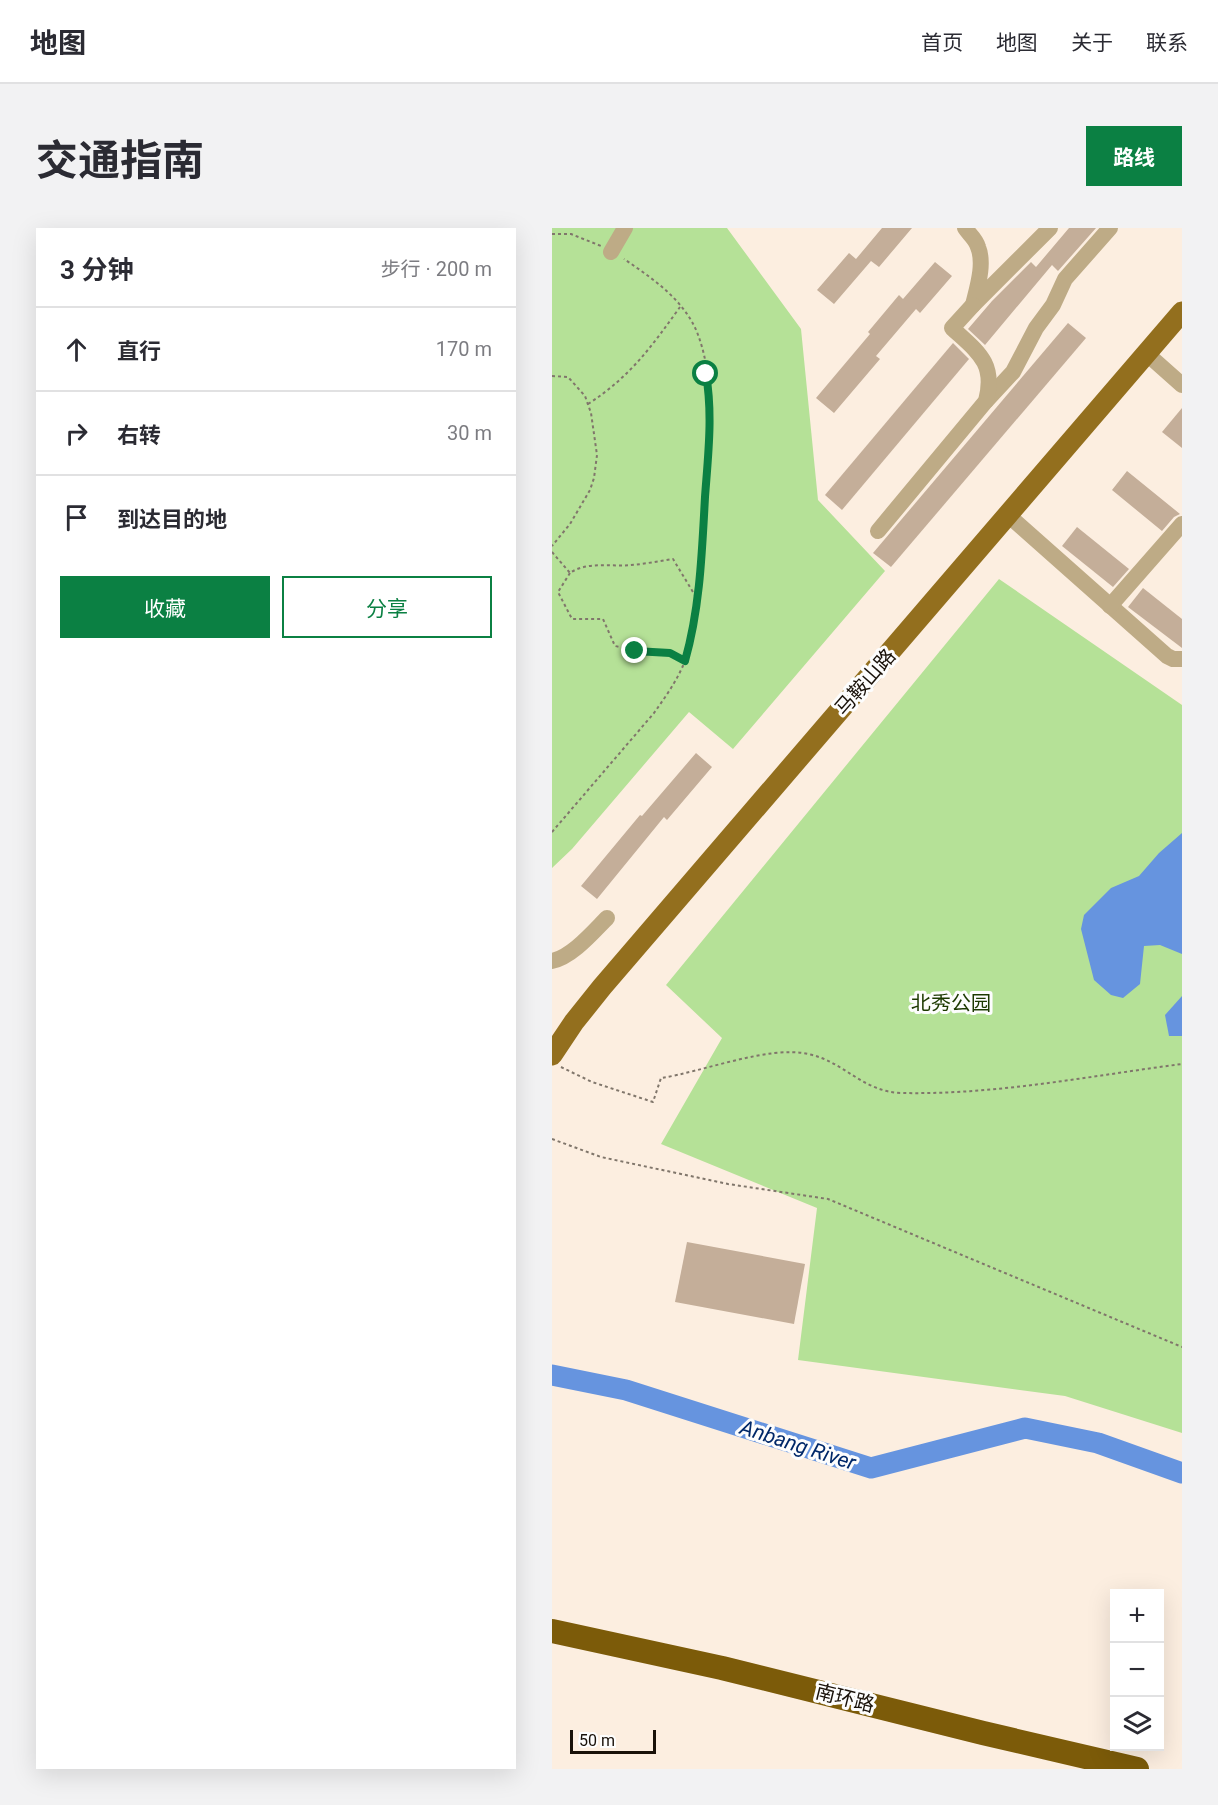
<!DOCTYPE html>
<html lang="zh">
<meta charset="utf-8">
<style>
:root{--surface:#fff;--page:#f2f2f3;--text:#2b2b33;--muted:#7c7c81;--line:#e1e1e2;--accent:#0b8043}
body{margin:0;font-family:Roboto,"Noto Sans SC",sans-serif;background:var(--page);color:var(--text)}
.controls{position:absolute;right:18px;bottom:18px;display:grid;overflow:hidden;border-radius:0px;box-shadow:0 6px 24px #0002}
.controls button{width:54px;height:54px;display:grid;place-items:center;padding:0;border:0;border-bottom:2px solid var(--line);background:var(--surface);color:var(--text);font:30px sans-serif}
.scale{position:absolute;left:18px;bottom:15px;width:86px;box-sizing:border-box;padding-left:6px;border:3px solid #191109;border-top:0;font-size:16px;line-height:21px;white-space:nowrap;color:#191109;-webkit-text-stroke:4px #fdfdfd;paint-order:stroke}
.stop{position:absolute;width:18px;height:18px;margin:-14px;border:4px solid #0b8043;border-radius:50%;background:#fff}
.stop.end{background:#0b8043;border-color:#fff;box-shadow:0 2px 6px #0008}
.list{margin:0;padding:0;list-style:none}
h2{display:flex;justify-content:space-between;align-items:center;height:78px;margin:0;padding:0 24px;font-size:26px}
h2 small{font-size:20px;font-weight:400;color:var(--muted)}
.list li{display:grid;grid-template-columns:39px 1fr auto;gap:18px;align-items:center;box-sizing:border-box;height:84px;padding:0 24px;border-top:2px solid var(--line)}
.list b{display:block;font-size:22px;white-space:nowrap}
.list em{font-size:20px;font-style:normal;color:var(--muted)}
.actions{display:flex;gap:12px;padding:18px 24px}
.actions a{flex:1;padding:14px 0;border:2px solid var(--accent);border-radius:0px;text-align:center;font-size:21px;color:var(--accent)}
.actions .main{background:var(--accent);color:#fff}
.icon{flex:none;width:33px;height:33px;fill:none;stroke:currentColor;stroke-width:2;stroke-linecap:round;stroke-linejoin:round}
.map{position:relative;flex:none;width:630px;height:1541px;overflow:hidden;border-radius:0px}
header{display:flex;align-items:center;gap:36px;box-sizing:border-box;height:84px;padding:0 30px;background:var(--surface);border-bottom:2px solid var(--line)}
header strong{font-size:28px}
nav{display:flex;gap:33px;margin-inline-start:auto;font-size:21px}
.intro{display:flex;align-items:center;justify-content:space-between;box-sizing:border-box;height:144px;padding:0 36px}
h1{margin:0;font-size:42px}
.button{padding:15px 27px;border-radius:0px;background:var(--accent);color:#fff;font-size:21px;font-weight:700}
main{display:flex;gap:36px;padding:0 36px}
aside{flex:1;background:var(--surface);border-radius:0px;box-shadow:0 6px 24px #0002}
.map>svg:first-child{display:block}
.green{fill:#b5e197}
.water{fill:#6694df}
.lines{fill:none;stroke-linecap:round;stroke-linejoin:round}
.river{stroke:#6694df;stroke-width:21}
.building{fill:#c4ae99}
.path{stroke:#80766b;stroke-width:2;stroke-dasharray:3 3;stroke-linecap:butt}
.minor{stroke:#beab86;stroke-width:16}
.major{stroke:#936f1e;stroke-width:21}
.highway{stroke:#7c5b09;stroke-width:24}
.route{stroke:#0b8043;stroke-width:8}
.labels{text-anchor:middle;stroke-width:6;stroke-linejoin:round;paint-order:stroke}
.street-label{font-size:20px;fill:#191109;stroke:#fdfdfd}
.park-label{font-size:20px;fill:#1c3900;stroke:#fdfdfd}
.water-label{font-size:21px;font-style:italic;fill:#002869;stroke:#fdfdfd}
</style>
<header>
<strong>地图</strong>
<nav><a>首页</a><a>地图</a><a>关于</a><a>联系</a></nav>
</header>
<div class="intro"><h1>交通指南</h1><a class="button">路线</a></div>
<main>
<aside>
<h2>3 分钟<small>步行 · 200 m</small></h2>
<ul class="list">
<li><svg class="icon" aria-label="ahead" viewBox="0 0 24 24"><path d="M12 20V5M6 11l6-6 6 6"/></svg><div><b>直行</b></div><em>170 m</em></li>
<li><svg class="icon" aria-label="right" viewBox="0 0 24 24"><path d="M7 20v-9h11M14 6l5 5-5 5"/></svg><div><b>右转</b></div><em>30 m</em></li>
<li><svg class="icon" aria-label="arrive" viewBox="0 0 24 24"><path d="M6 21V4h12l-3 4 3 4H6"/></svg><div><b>到达目的地</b></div></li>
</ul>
<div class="actions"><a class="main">收藏</a><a>分享</a></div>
</aside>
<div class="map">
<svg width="630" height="1541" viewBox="0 0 630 1541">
<rect width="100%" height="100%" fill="#fceee0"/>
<!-- green -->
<g class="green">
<path d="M0,0H175L249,101L266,272L333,343L181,521L137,484L20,621L0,640Z"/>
<path d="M447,351L630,477V1205L513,1168L246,1132L265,980L109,916L170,810L114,757Z"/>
</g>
<!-- water -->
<g class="water">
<path d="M630,605V726L608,717L592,718L588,756L571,770L559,767L542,752L529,701L532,687L559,660L587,648L607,625Z"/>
<path d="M630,768V808H617L613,787Z"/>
</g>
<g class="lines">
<!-- river -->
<path class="river" d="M0,1147L74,1162L319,1240L473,1200L546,1215L630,1245"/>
</g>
<!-- building -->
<g class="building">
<path d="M330,0H360L327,39L319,33L282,76L265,62L297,25L304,31Z"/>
<path d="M517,0H544L506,43L500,37L433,117L416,101L440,73L479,34L484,39Z"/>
<path d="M383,34L400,48L368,85L364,81L324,128L328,131L282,185L264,170L318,106L316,104L347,67L351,71Z"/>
<path d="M516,95L534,110L339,339L321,325Z"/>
<path d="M401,115L417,131L290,282L273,267Z"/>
<path d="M630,180V220L610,204Z"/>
<path d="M575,243L628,286L622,289L610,303L560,262Z"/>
<path d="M525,299L577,341L561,359L510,318Z"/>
<path d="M591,360L630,391V420L576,379Z"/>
<path d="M144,525L160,539L115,592L112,589L45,671L29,658L88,587L90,588Z"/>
<path d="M135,1014L253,1036L242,1096L123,1074Z"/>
</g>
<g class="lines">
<!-- path -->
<g class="path">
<path d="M0,6H19L49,18"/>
<path d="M0,148L16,149L33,168L39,185L45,227L42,250L38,262L18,296L0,318"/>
<path d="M36,176C78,149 100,118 128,79"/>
<path d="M0,324L18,345C35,333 59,339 79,337C93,336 107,333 121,331L144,369"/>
<path d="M18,345L6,364L20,391H51L63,418C86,424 112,422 133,433"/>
<path d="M0,604L102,485C114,468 127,450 134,430C148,386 149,336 152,290C156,231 167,161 145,104C131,71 100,50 72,31"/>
<path d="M9,839L40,854L101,874L109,850C150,844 217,817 256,826C292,833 310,864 350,865C444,867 537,848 630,836"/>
<path d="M0,911L49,929L176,956L276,971L630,1119"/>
</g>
<!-- minor -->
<g class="minor">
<path d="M413,0C416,5 424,11 426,19C433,36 425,60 421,77L498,0"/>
<path d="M59,24L73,0"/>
<path d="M594,125L630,157"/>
<path d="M434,173L461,144L484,100L501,77L513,51L558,0"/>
<path d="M456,287L615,428L621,431H630"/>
<path d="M326,303L434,173C444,135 426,124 400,100L421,77"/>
<path d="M558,378L630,296"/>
<path d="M0,733C20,729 41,704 55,690"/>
</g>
<!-- major -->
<path class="major" d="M0,827L22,794L50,759L630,84"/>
<!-- highway -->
<path class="highway" d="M0,1403L170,1440L431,1505L585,1541"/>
</g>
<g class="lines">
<!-- route -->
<path class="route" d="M83,423L118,425L133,433C148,380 150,324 153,269C156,228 161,187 154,146"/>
</g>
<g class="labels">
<!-- street labels -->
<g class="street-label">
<text transform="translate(313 454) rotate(-49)" y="7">马鞍山路</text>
<text transform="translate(293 1470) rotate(14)" y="7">南环路</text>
</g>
<!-- park labels -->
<g class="park-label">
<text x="399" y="782">北秀公园</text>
</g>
<!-- water labels -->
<g class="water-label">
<text transform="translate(246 1217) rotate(18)" y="7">Anbang River</text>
</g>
</g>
</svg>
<div class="controls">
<button>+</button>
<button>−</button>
<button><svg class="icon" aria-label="layers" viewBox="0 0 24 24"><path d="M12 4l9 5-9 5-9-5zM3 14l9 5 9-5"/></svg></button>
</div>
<div class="scale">50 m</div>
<div class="stop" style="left:154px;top:146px"></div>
<div class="stop end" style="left:83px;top:423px"></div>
</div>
</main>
